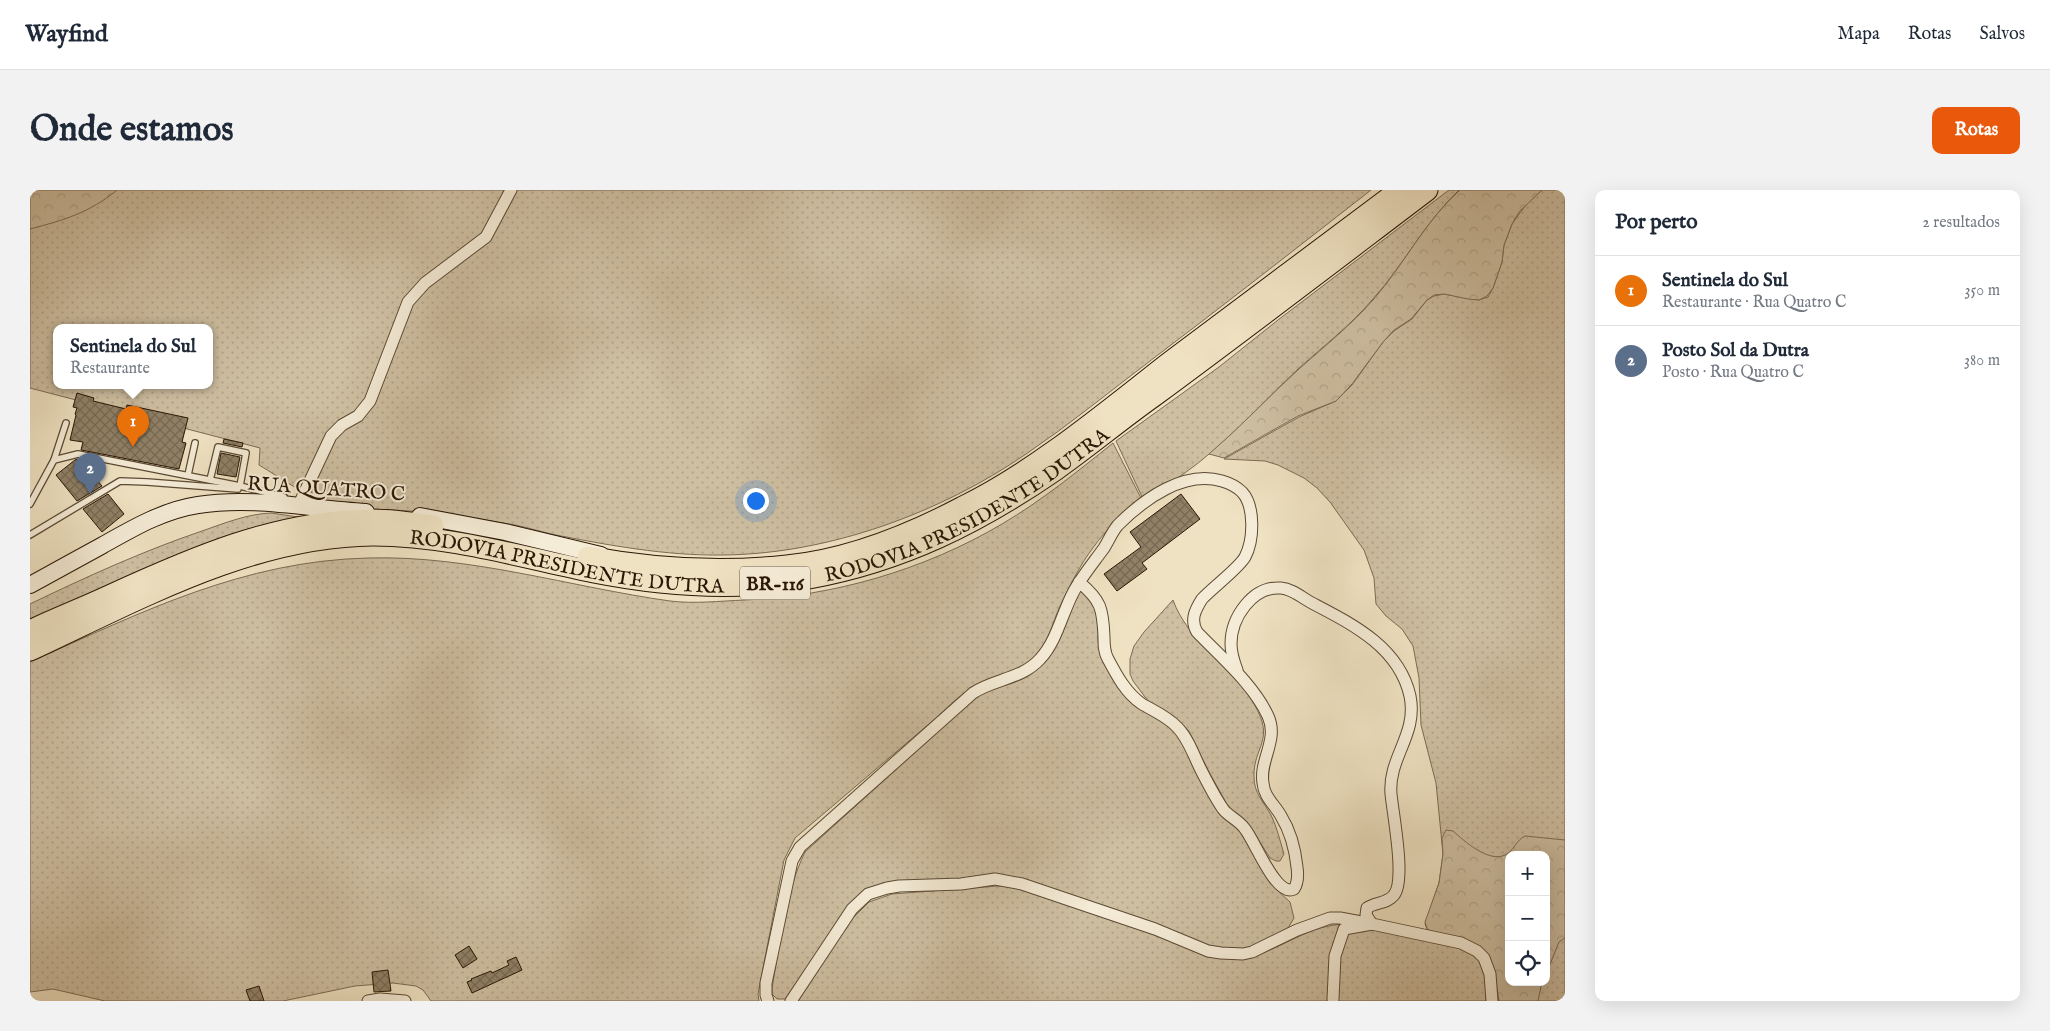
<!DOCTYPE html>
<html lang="pt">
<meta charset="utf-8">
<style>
:root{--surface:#fff;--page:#f2f2f3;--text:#1f2937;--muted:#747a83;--line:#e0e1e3;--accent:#ea580c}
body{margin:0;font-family:"IM FELL English",serif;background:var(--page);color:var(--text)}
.controls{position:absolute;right:15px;bottom:15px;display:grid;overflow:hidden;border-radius:10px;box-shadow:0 5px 20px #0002}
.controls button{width:45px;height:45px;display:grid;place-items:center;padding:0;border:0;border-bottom:1px solid var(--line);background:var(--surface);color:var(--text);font:25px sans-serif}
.you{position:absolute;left:725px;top:310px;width:18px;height:18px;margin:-12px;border:4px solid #fff;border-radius:50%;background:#1a73e8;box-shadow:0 0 0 8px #1a73e833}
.badge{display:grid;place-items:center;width:32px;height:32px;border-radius:50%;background:var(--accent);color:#fff;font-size:16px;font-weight:700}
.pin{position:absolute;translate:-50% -41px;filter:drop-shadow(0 1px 2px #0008)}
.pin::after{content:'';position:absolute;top:26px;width:18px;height:15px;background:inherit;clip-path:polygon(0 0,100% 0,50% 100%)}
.popup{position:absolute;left:23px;top:134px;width:160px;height:65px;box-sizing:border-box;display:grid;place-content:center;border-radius:10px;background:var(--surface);filter:drop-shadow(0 1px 4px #0005);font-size:16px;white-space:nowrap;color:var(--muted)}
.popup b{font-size:19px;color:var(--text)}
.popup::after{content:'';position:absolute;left:50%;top:100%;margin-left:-10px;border:10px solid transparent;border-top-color:var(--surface)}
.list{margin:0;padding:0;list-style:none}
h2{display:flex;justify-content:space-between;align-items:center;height:65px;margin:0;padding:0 20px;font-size:21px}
h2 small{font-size:16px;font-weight:400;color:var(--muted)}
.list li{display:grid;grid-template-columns:32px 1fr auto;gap:15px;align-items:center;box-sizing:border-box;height:70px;padding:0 20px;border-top:1px solid var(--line)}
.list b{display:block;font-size:19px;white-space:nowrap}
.list p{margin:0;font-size:16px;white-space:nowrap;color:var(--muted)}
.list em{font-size:16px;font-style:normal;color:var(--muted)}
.icon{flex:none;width:28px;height:28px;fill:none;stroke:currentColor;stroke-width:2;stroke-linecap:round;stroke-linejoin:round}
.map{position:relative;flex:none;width:1535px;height:811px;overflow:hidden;border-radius:10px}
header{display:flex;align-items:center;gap:30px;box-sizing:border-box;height:70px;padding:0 25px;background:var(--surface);border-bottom:1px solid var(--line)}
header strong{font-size:24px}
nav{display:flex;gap:28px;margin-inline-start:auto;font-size:18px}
.intro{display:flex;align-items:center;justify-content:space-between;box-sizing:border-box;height:120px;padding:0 30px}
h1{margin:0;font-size:35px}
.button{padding:12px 22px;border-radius:10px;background:var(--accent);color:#fff;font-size:18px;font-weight:700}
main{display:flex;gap:30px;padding:0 30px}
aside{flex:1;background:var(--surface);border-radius:10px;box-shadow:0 5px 20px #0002}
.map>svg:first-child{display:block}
.grass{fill:url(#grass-dots);stroke:#7c6b54;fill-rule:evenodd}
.forest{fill:url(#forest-crowns);stroke:#7c6b54}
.building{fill:url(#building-cross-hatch);stroke:#2a1705}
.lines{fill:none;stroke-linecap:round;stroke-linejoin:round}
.lane-casing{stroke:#5b4a34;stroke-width:8}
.street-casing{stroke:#5b4a34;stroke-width:13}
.secondary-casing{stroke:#2a1705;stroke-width:18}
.highway-casing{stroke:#2a1705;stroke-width:23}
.lane{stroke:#f5ecd7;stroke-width:5.5}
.street{stroke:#f5ecd7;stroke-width:11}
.secondary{stroke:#f5ecd7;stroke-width:16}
.highway{stroke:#efe2c2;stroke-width:21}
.labels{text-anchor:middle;stroke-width:4;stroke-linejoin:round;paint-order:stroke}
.shield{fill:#f5ecd7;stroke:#675744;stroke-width:1}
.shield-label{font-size:19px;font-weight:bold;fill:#2a1705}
.street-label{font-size:20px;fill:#2a1705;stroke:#f5ecd7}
</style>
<header>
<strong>Wayfind</strong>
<nav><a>Mapa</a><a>Rotas</a><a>Salvos</a></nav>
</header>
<div class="intro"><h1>Onde estamos</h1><a class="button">Rotas</a></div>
<main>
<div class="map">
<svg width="1535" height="811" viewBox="0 0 1535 811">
<defs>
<pattern id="grass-dots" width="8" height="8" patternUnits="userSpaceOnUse" patternTransform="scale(1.25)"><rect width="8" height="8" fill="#cebfa2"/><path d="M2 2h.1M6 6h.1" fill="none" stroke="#b1a38a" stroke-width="1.8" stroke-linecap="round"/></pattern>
<pattern id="forest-crowns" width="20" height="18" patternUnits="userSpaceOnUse" patternTransform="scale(1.25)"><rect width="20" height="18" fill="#cebfa2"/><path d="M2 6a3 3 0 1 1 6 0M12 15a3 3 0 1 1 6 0" fill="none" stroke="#b1a38a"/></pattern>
<pattern id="building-cross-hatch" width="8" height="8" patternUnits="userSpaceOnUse" patternTransform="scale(1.25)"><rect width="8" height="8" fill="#908167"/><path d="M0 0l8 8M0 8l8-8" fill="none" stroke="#766953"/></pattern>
</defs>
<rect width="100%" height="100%" fill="#efe2c2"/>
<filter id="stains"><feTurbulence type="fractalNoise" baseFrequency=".004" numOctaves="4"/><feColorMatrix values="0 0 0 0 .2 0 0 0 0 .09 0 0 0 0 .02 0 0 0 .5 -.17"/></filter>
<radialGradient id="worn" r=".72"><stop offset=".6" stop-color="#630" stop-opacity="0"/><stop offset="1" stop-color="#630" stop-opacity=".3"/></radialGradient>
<!-- grass -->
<g class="grass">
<path d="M0,0H1341C1268,57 1194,115 1120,171C1079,202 1039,235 996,264C910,323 799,364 693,365C636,366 577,355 521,344C505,340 489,335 473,333C442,327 411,323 380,321C354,319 325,320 300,313C275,306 251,288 229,275L230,258L0,198ZM27,138H179V196H27Z"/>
<path d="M1419,0H1429C1394,33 1374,75 1342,110C1320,136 1292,157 1267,180C1229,216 1195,255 1152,285C1140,294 1126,301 1113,309L1086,251L1189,177L1248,130Z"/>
<path d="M1512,0H1535V811H1469L1465,786L1458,769L1397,739L1395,734L1409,693L1413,664L1406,593L1391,535L1389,488L1383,456L1372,439L1356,426L1346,414L1344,388L1334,360L1300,312L1287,298L1274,288L1248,275L1235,271L1194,269L1269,227L1306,211L1322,195L1353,152L1364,141L1382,129L1397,110L1404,106L1414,104L1449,110L1458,107L1463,98L1472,72L1474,55L1482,34L1497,13ZM1479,665H1516V792H1479Z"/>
<path d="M1083,253L1112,310C1071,339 1051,371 1030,416C1022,434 1018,453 1005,467C987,486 959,487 938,501C926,508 916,519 906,528L765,648L754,670L728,804L729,811H401L393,800L386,796L363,793L325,796L253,811H75L23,799L0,802V472C112,422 213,371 338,368C440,365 540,397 640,411C664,414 690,411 715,410C804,406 894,380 972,334C1011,311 1047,282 1083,253Z"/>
<path d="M241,323L268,327L0,435V414C56,387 113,361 172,341C195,333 217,324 241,323Z"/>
<path d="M1050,397L1060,405L1069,429L1068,450L1071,468L1146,541L1247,700L1260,712L1264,728L1258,738L1222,758L1191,760L1002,694L853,695L799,745L755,809H747L742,804V798C750,753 755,703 775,662L945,508C963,497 988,494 1003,483C1015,474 1041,414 1050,397Z"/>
<path d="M1143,410C1158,452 1202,476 1224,514C1246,551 1223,556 1224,587C1224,603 1233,611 1241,625C1247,637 1250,651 1254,664L1250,671H1246L1240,668L1221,638L1199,618L1178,580L1159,541L1143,527L1118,511L1103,491L1100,484V469L1104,456L1114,442Z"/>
<path d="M968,696H984L1217,767C1252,760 1279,734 1317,734L1424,756C1457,769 1455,778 1456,811H768L821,730L839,712L862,704Z"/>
</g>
<!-- forest -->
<g class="forest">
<path d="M0,0H87C59,23 34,30 0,39Z"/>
<path d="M1430,0H1512L1489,22L1482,34L1474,55L1472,72L1463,98L1457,106L1449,110L1438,109L1414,104L1404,105L1397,110L1381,129L1364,140L1353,152L1322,194L1306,211L1268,226L1194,268L1179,264C1211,237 1239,206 1270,178C1295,156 1321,135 1343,110C1374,75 1395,31 1430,0Z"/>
<path d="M1416,640L1423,641C1434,651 1459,673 1475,665C1484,661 1486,650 1495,646L1535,650V748L1529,752L1516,784V665H1479V792H1512L1508,811H1469L1465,786L1458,769L1397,739L1395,732L1409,693L1413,664L1412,648Z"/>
</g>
<!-- building -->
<g class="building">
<path d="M47,203L64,208L63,211L96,219L97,215L158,228L152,252L156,253L149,279L51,260L53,252L40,250L46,225L45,224L47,218L43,217Z"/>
<path d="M194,249L213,253L212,257L193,253Z"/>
<path d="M191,263L210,267L206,287L187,284Z"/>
<path d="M49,269L72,296L47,311L26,285L45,270Z"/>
<path d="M78,304L94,324L72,342L53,319Z"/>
<path d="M1151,304L1170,329L1112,373L1117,379L1087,401L1074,384L1111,357L1100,342Z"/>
<path d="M439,756L447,769L433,778L425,765Z"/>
<path d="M486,767L492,780L442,803L437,792L442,790L441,789L461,781L462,783L479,775L477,771Z"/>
<path d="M358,780L361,801L344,802L342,782Z"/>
<path d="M229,796L234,811H220L216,800Z"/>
</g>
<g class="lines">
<defs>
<g id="lane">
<path d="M24,270L36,233"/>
<path d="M158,285L165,253"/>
<path d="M180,290L188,257L216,263L210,296"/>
<path d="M0,314L24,270L48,264L210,296L254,307"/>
<path d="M0,345L90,291L117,292L208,299"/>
</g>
<g id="street">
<path d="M270,312L301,246L312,235L328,226L340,211L378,112L395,93L456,47L481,0"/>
<path d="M1207,480C1204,472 1201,463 1201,454C1201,428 1222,396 1251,398C1263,399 1272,408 1282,413C1322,434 1369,457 1380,506C1388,545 1358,567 1361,604C1363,625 1376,690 1364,705C1357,714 1345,712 1337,718L1336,725L1342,734L1314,739L1305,766L1303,809"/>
<path d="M338,811L350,809L375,811"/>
<path d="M738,811L736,805V793L762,671L770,657L943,503C964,489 992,489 1010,469C1027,451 1032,423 1044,401C1052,386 1064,372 1074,358C1079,350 1082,342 1088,335C1114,309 1154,280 1192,291C1199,293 1206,296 1212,302C1225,316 1224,350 1215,367C1209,378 1182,398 1172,409C1165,420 1160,430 1167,442C1191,467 1224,495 1238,526C1249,550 1229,570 1233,593C1234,607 1245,615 1251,626C1261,642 1265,658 1267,677C1268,684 1268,693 1264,699C1246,708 1225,651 1215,639C1209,630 1199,627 1193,619C1184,606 1176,590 1169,576C1163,563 1157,547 1147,537C1138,527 1124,521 1112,514C1096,503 1087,486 1078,469C1074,462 1074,455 1074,447C1073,419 1071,410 1049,392"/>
<path d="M761,811L822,719L838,704L857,698L869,696L931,694L965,689L992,694L1125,739L1178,761L1191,763L1213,764L1222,762L1267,740L1300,728H1310L1342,734L1431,753L1447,761L1454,768L1460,784L1462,811"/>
</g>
<g id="secondary">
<path d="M390,326L475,342L571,365"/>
<path d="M0,395C24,382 49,368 73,355C103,338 134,320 168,315C223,306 280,319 336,322"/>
</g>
<g id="highway">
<path d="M558,367C623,379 691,383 757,376C817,370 880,345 933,317C1006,281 1075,223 1139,173C1216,115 1293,58 1370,0"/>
<path d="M0,441C25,429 51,419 77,407C162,368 246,331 342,330C362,330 383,333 403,336"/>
<path id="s1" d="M0,460C108,410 221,346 343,345C418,345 491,367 564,382C635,396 708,401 779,388C872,371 948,333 1025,280C1059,256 1091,229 1125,205C1216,138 1306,69 1397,0"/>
</g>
</defs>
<!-- lane casing -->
<use href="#lane" class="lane-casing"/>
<!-- street casing -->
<use href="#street" class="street-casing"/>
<!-- secondary casing -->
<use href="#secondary" class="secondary-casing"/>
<!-- highway casing -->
<use href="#highway" class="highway-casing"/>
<!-- lane -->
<use href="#lane" class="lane"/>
<!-- street -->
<use href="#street" class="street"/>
<!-- secondary -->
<use href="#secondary" class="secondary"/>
<!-- highway -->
<use href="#highway" class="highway"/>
</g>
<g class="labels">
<!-- shield labels -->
<rect class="shield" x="710" y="376.5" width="70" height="33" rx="4"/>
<g class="shield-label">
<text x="745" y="400">BR-116</text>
</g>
<!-- street labels -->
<g class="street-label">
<text transform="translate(296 298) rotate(4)" y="7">RUA QUATRO C</text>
<text dy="7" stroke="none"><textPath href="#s1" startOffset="981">RODOVIA PRESIDENTE DUTRA</textPath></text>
<text dy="7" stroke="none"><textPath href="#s1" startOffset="561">RODOVIA PRESIDENTE DUTRA</textPath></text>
</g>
</g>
<rect width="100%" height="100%" filter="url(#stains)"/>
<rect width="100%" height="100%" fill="url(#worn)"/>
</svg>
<div class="controls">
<button>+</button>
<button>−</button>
<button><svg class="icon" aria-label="locate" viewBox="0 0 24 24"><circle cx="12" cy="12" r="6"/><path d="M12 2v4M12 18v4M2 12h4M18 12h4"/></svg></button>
</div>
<div class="you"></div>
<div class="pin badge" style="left:103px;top:257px;background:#e8710a">1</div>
<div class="popup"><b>Sentinela do Sul</b>Restaurante</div>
<div class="pin badge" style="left:60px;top:304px;background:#5c6f8a">2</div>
</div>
<aside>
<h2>Por perto<small>2 resultados</small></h2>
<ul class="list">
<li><span class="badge" style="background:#e8710a">1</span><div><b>Sentinela do Sul</b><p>Restaurante · Rua Quatro C</p></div><em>350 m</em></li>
<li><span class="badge" style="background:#5c6f8a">2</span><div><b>Posto Sol da Dutra</b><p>Posto · Rua Quatro C</p></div><em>380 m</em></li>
</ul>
</aside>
</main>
